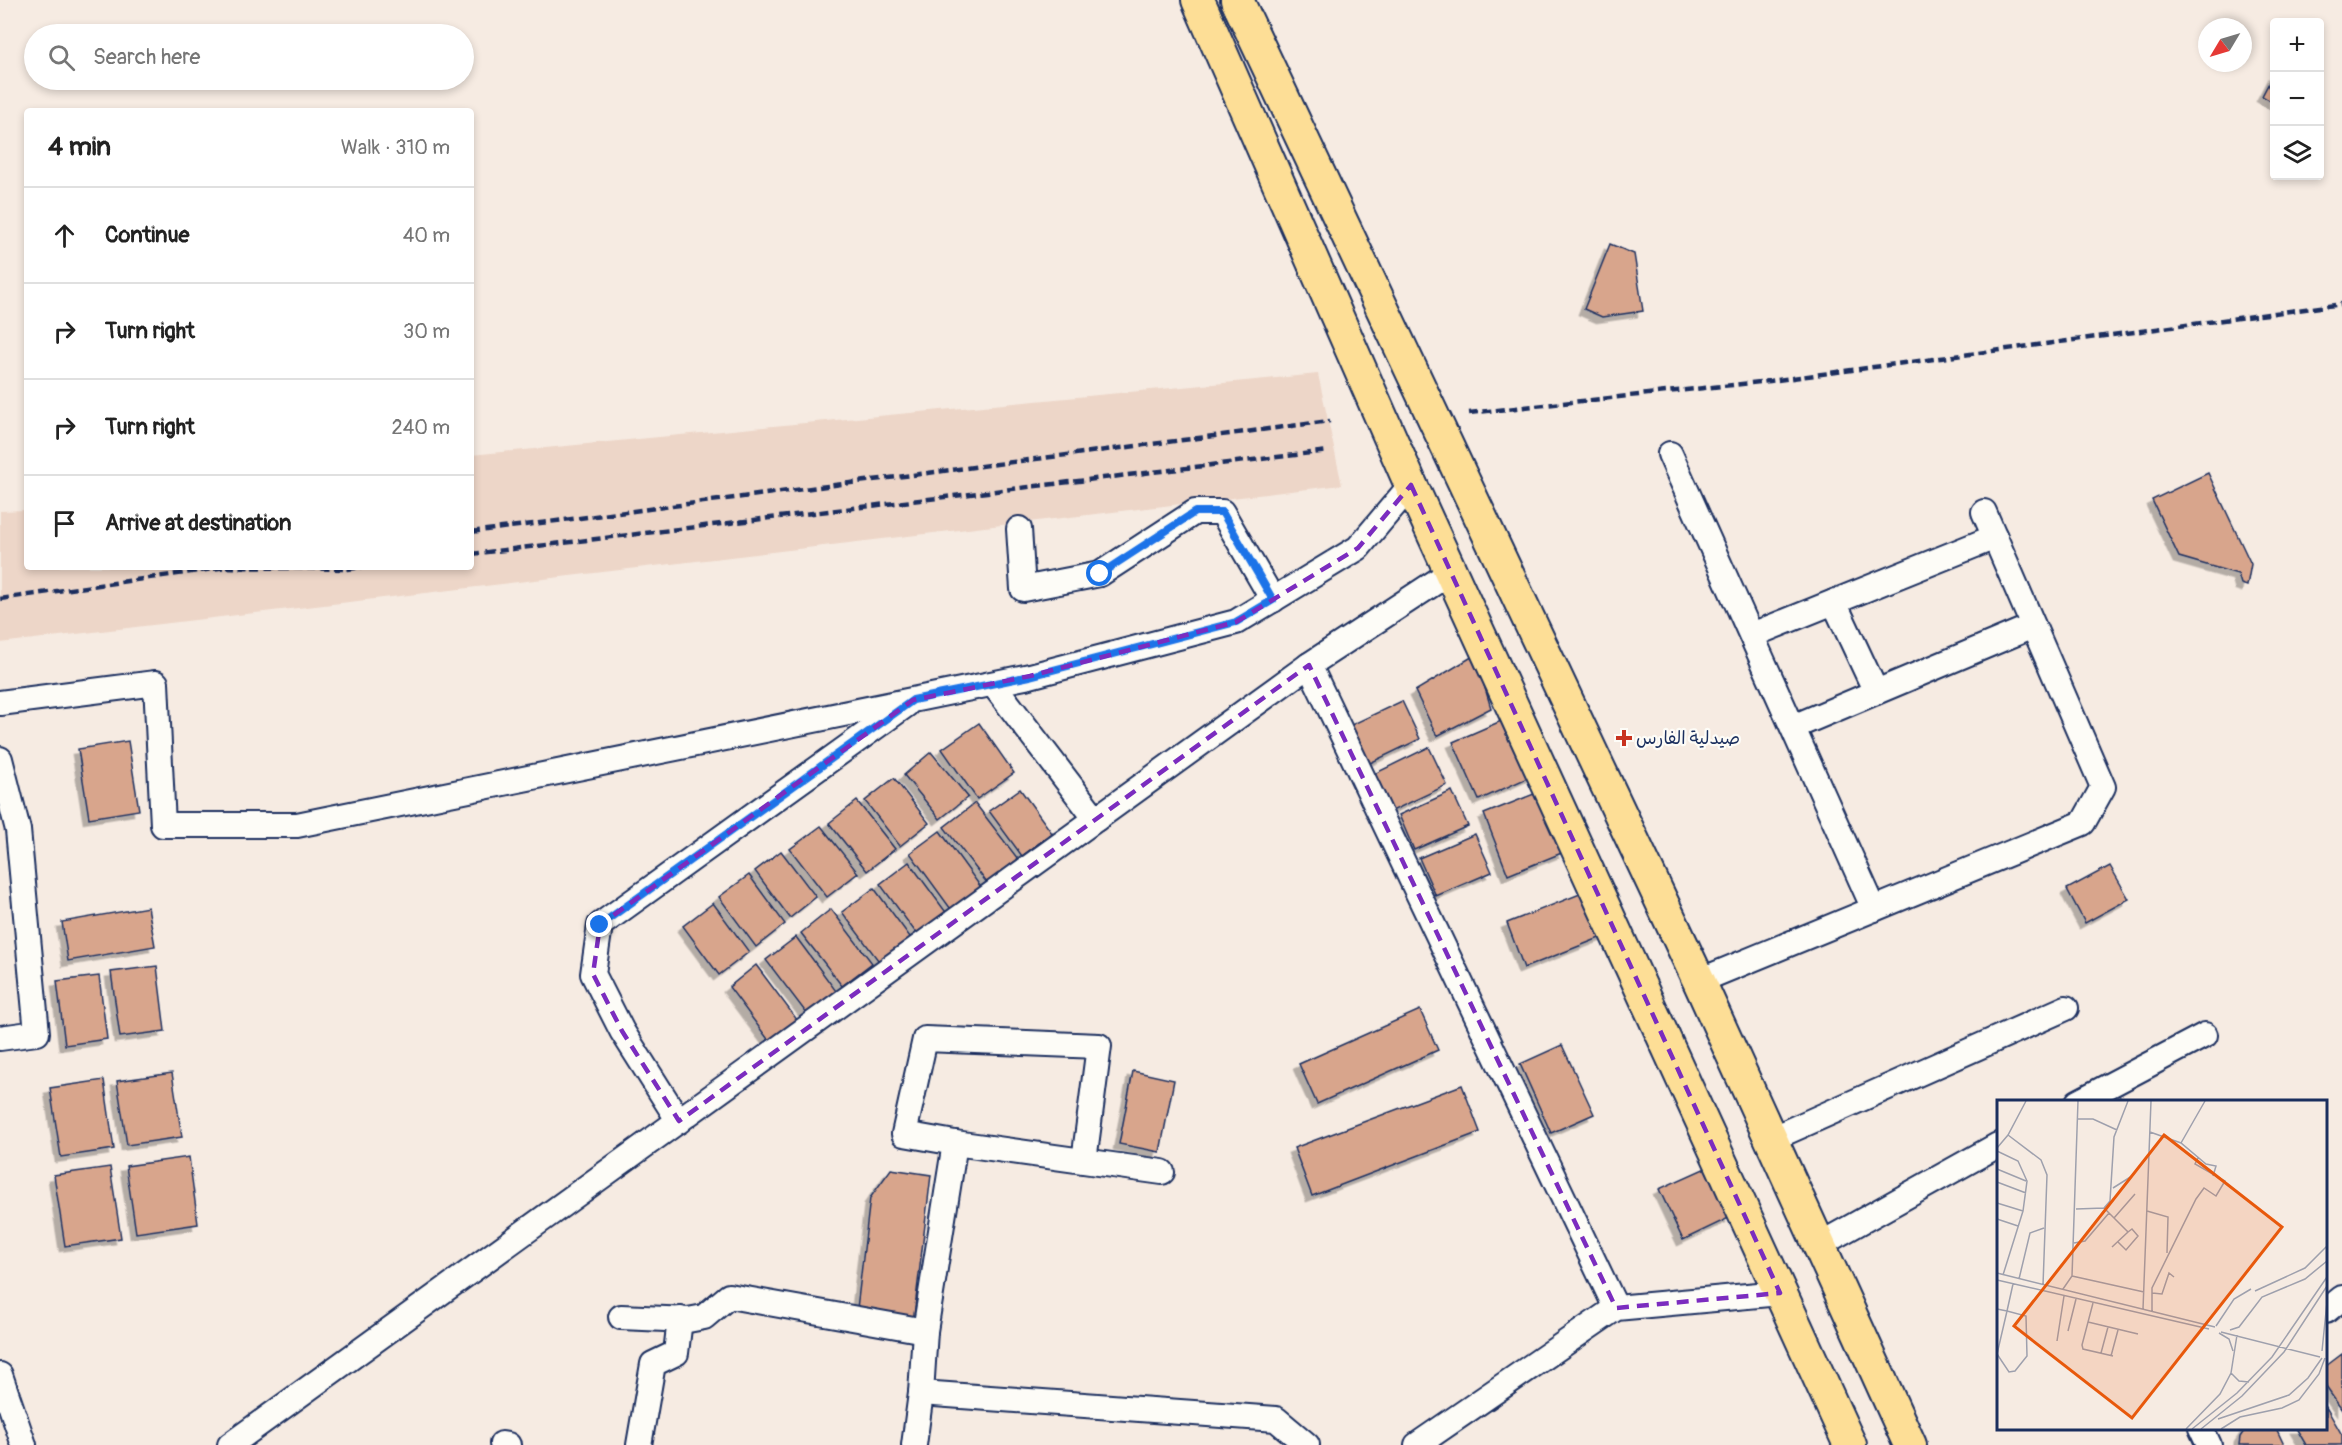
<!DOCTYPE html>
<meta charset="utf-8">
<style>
:root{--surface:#fff;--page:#f2f2f2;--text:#222;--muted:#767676;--line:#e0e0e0}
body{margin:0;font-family:Pangolin,"Playpen Sans Arabic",sans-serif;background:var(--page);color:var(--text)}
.controls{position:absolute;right:18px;top:18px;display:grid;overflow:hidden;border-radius:6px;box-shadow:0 3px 9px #0003}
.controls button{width:54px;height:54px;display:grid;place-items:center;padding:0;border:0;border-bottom:2px solid var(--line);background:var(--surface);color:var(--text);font:30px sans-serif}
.compass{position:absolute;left:2198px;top:18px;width:54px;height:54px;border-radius:50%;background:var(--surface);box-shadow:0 3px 9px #0003;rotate:232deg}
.stop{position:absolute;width:18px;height:18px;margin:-14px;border:4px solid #1a73e8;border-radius:50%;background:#fff}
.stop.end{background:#1a73e8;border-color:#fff;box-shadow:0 2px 6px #0008}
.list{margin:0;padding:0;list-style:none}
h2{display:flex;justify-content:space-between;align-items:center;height:78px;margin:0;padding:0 24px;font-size:26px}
h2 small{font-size:20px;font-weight:400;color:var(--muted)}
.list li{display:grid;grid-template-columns:39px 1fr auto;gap:18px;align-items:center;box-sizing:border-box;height:96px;padding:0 24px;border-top:2px solid var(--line)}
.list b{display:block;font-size:22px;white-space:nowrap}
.list em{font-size:20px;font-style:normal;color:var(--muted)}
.icon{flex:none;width:33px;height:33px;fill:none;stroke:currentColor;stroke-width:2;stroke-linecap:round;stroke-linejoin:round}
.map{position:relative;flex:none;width:2342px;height:1445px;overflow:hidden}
.search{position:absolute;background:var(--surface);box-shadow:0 3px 9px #0003;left:24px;top:24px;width:450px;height:66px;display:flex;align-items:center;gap:15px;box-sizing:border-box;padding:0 21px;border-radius:33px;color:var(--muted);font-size:22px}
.panel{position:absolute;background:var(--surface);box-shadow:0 3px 9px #0003;left:24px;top:108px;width:450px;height:462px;border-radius:6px}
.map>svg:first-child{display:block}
.built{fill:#edd6c8}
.building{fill:#d8a58c;stroke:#1b2f5e;stroke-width:1.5;filter:url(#shadow)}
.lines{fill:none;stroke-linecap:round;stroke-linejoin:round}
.minor-casing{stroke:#1b2f5e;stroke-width:28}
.major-casing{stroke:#1b2f5e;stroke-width:36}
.minor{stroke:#fdfcf7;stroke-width:24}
.major{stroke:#fdde96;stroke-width:32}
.rail{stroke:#1b2f5e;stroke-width:4.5;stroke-dasharray:9 4.5;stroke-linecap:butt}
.route{stroke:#1a73e8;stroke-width:8}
.marked{fill:none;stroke:#7b2cbf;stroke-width:4.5;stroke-dasharray:12 8;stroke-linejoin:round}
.poi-dot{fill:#c8321e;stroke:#fdfcf7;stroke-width:2}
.labels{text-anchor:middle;stroke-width:4.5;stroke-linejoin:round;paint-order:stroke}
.poi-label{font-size:18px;fill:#1b2f5e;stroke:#fdfcf7;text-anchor:start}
.inset-road{fill:none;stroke:#9ea0ad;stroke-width:1.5}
.view{fill:#e8590c;fill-opacity:0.15;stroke:#e8590c;stroke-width:3}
.inset-edge{fill:none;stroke:#1b2f5e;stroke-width:3}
</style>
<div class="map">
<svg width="2342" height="1445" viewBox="0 0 2342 1445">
<defs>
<filter id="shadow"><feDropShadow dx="-5.5" dy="5.5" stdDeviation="0" flood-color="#0004"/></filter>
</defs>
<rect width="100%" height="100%" fill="#f6ebe2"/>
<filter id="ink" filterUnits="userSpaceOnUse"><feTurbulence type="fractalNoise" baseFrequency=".0167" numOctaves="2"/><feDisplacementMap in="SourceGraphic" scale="12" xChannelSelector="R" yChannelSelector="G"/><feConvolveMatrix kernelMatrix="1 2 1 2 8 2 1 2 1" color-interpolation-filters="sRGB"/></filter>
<g filter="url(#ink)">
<!-- built -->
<path class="built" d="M1318,374L1342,485L0,643V511L27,510V567H471V455Z"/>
<!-- building -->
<g class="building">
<path d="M2274,73V103L2262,96Z"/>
<path d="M1610,244L1634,254L1643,311L1602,317L1584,309Z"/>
<path d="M2208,473L2251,564L2247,586L2241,584L2238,574L2179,557L2152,500Z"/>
<path d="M1475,655L1491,708L1437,736L1415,691Z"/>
<path d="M1402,701L1420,739L1368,764L1349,726Z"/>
<path d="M1508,718L1534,775L1479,800L1453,742Z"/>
<path d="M979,723L1014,773L977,799L942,749Z"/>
<path d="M128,741L139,810L89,818L78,749Z"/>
<path d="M1429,747L1447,785L1392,811L1374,774Z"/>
<path d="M931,752L968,797L940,819L904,775Z"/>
<path d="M894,778L929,823L900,846L865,801Z"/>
<path d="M1020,789L1052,833L1022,856L989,811Z"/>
<path d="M1452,791L1468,826L1414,850L1399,815Z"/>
<path d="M1539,792L1564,852L1508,875L1484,814Z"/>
<path d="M857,801L895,849L867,871L829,823Z"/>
<path d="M975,803L1018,859L987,883L944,827Z"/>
<path d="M821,826L858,873L827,897L790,849Z"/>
<path d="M940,831L983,890L953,912L910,853Z"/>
<path d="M1475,834L1492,872L1436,896L1419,858Z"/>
<path d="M781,851L816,897L790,918L755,871Z"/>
<path d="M909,862L948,915L919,937L880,884Z"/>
<path d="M2110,866L2129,899L2085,923L2067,889Z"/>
<path d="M749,875L785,924L756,947L719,897Z"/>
<path d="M874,888L913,941L881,964L842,912Z"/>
<path d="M1590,890L1607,935L1524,968L1507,923Z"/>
<path d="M713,903L749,952L719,975L683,926Z"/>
<path d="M148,907L155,946L68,961L62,922Z"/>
<path d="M831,909L872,963L842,986L801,933Z"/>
<path d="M796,937L836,991L807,1014L766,960Z"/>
<path d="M756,965L798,1021L770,1042L729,987Z"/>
<path d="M157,966L165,1031L120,1037L111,972Z"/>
<path d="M99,976L107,1039L65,1045L57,981Z"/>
<path d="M1420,1010L1438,1050L1317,1104L1299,1064Z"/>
<path d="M1562,1045L1594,1114L1551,1133L1520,1064Z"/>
<path d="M1133,1071L1174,1080L1160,1152L1119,1144Z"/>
<path d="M172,1073L182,1137L127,1145L117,1081Z"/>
<path d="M104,1080L114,1149L61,1157L50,1088Z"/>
<path d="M1462,1085L1480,1132L1312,1196L1294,1148Z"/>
<path d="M189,1157L198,1224L136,1233L126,1166Z"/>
<path d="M110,1167L121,1238L65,1246L54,1175Z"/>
<path d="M1708,1167L1731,1217L1683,1240L1659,1189Z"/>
<path d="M891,1169L931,1175L913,1324L856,1317L870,1198Z"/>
<path d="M2342,1354V1410L2326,1387V1366Z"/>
<path d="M2326,1407L2342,1435V1445H2306L2296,1428H2326Z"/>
<path d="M2246,1428H2276L2284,1445H2239L2240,1437Z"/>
</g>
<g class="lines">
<defs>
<g id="minor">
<path d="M1670,454L1874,909"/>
<path d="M1019,529L1023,589L1100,574L1195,512H1222L1273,600"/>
<path d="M1834,602L1876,692"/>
<path d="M1752,635L1995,537"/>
<path d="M1309,665L1616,1308"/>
<path d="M993,684L1096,819"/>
<path d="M0,703L156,683L163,825H297L1030,676L1236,622L1358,548L1411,485"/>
<path d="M1793,727L2033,626"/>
<path d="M0,759L18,830L37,1033L0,1038"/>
<path d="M1699,981L2083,823L2103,787L1984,512"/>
<path d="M2078,1102L2205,1035"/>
<path d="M679,1121L622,1031L593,974L600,925L906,705"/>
<path d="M1771,1139L2066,1008"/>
<path d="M955,1143L904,1134L925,1039L1099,1046L1084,1161"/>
<path d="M1819,1245L1998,1145"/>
<path d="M2326,1311L2342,1298"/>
<path d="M621,1317L688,1320L704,1317L729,1296L925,1331"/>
<path d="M0,1375L24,1445"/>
<path d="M921,1393L1276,1419L1307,1445"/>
<path d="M2201,1428L2209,1445"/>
<path d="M502,1444L508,1445"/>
<path d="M230,1445L1309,665L1451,572"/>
<path d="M639,1445L653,1364L676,1353L680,1319"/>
<path d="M914,1445L921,1393L925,1331L955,1143L1162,1172"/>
<path d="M1417,1445L1616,1308L1780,1293"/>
</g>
<g id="major">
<path d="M1198,0L1411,485L1850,1445"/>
<path d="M1237,0L1699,981L1910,1445"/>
</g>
</defs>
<!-- minor casing -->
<use href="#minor" class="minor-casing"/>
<!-- major casing -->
<use href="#major" class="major-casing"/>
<!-- minor -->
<use href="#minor" class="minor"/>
<!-- major -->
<use href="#major" class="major"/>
<!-- rail -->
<g class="rail">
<path d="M1469,413L1770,381L2342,304"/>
<path d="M471,532L1330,421"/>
<path d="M471,554L1328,451"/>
<path d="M226,567L348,569L362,567"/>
<path d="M0,599L227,567"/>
</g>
</g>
</g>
<g class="lines" filter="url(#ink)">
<!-- route -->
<path class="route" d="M600,925L913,700L1030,676L1236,622L1273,600L1222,512H1195L1100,574"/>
</g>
<!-- marked area -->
<path class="marked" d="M1411,485L1780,1293L1616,1308L1309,665L679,1121L622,1031L593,974L600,925L913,700L1030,676L1236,622L1358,548Z"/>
<!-- markers -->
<path class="poi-dot" d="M1621 729h6v6h6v6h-6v6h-6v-6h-6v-6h6z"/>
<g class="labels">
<!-- poi labels -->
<g class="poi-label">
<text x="1636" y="744">صيدلية الفارس</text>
</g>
</g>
<!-- overview -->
<g transform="translate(1997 1100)">
<rect width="330" height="330" fill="#f6ebe2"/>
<path class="inset-road" d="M81,19H96L120,30M153,32L184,43L209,64L219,66L216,76M11,35L44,60L50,75L46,185M184,43L208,1M0,48L11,35L29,1M0,51L21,61L30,81L26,111L6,175M0,69L29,81M0,82L29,93M116,88L135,76M0,103L26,111M107,108L131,132L115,147M79,109L107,108L113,101L117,37L131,1M150,111L171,117L170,153M117,118L138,94M0,119L21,126M121,142L129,150L141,136L135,129L131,132M77,143L88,141L112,113M0,173L218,227M75,176L147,192M22,179L33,133L47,128M0,180L212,229M66,189L75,176L81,1M258,191L308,168L330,146M155,193L165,194L172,173L177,177M96,203L85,245L86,249L116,256M0,209L10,211L29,216L30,256L18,271L12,272L0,254L10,211L16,184M146,209L154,1M155,211V188L199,99L207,88L219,96L228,81L198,64L201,58M91,222L141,234M219,226L237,199L254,189M233,230L242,227L265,197L308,179L330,161M71,231L79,199M224,232L323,257M222,233L232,239L236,251M60,241L67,196M325,251L330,202M104,253L111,227M114,256L121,230M234,273L242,281L252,282M221,319L292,295L311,278L325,258M189,329L223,294L234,273L240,235M195,329L240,293L275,257L330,177M204,329L245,296L287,252L330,186M224,329L243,317L285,308L302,300L322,274L328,258"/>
<path class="view" d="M167,35L285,127L135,318L17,226Z"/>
<rect width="330" height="330" class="inset-edge"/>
</g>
</svg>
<div class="controls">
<button>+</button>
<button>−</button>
<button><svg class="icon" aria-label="layers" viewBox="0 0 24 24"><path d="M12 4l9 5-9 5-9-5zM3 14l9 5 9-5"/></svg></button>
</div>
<svg class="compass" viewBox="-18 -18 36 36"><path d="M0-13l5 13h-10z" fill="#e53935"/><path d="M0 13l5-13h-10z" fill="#767676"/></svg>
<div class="stop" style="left:1100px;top:574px"></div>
<div class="stop end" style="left:600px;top:925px"></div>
<div class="search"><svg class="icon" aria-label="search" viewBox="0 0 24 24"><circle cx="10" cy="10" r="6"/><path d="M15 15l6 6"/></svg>Search here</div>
<section class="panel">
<h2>4 min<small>Walk · 310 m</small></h2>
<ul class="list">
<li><svg class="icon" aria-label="ahead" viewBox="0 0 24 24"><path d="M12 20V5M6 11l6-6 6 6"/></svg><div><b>Continue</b></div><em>40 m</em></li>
<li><svg class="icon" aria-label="right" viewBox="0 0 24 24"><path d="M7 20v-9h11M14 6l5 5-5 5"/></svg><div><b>Turn right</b></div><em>30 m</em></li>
<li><svg class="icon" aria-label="right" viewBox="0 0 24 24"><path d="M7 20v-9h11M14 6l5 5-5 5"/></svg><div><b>Turn right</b></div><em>240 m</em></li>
<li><svg class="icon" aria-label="arrive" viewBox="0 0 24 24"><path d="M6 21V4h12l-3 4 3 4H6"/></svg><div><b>Arrive at destination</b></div></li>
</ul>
</section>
</div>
